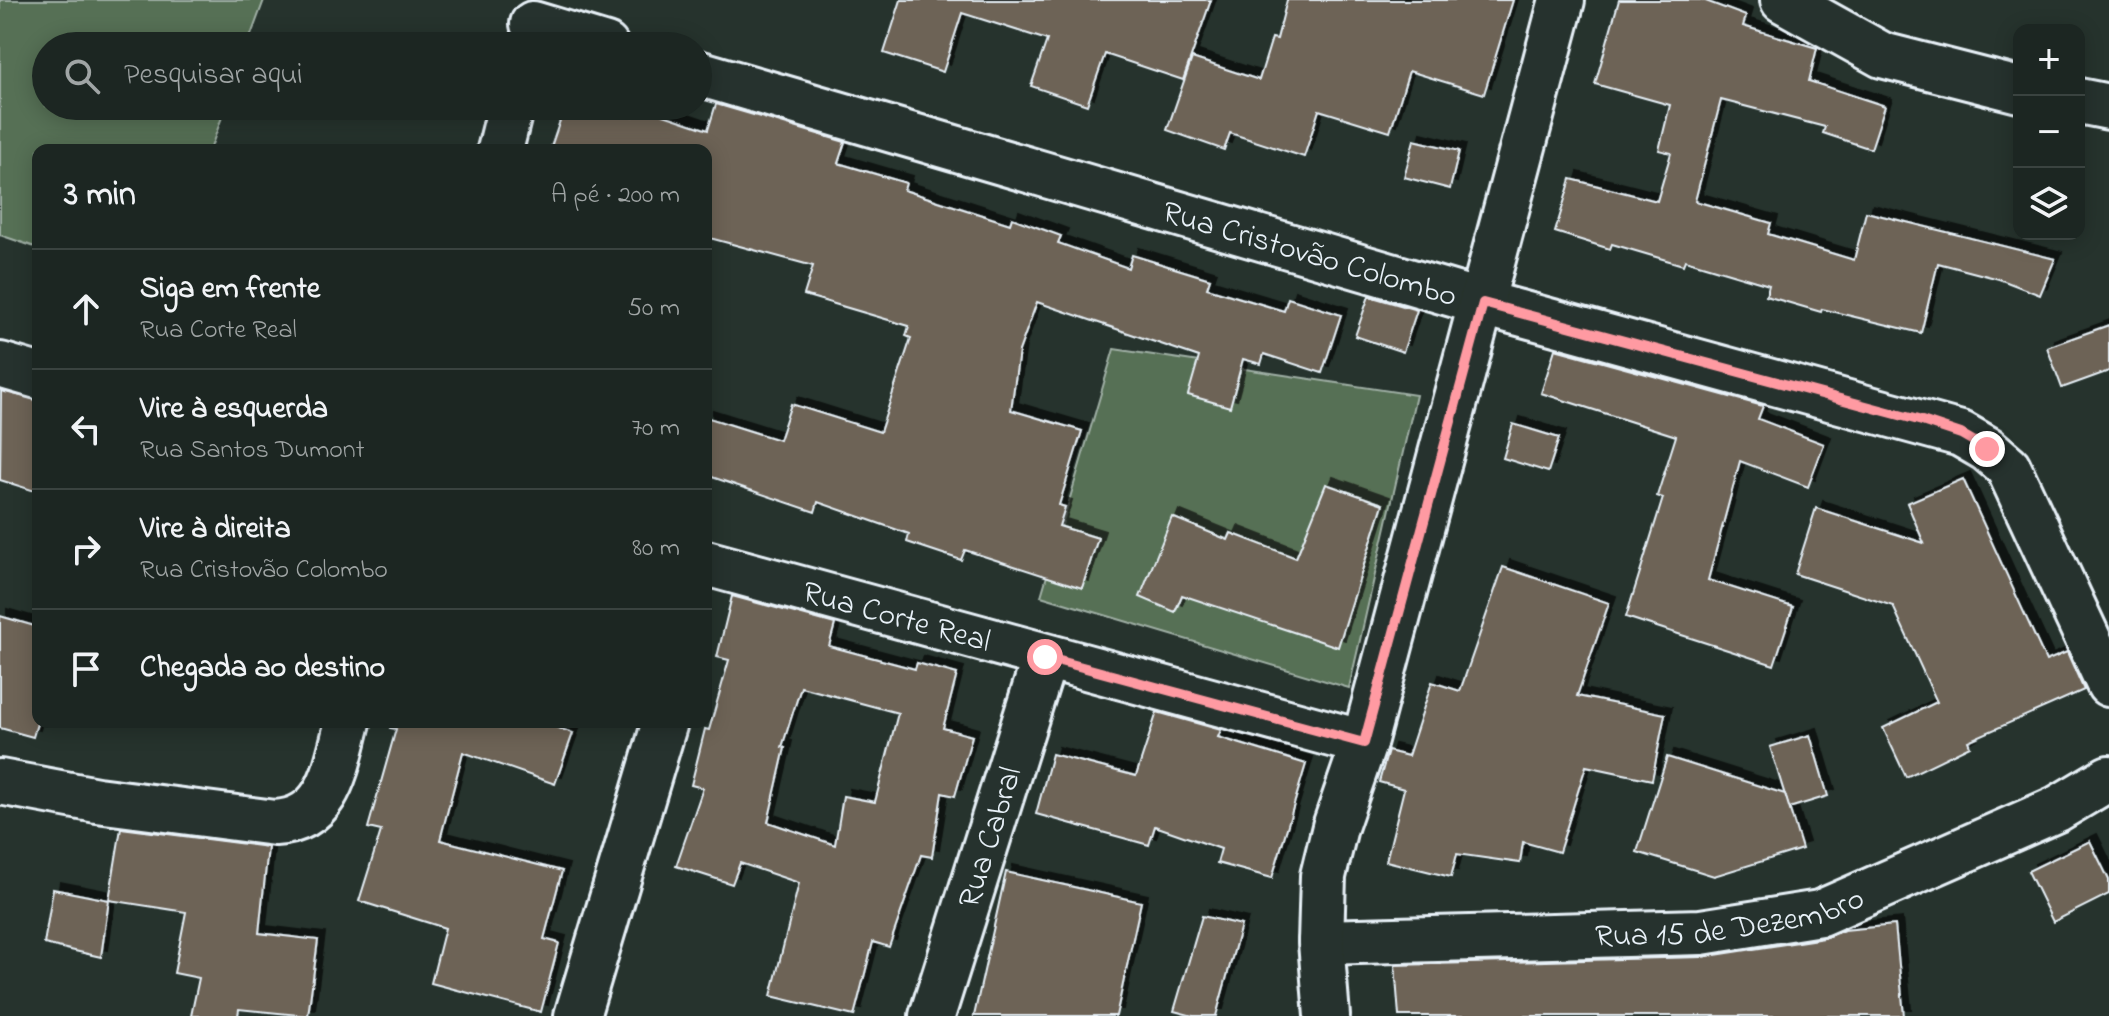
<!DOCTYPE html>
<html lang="pt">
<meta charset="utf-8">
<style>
:root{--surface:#1c2622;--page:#29322f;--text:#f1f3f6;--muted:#a0a5a5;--line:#3a4340}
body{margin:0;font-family:"Indie Flower",sans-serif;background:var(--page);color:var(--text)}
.controls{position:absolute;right:24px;top:24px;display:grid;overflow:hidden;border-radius:16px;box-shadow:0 4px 20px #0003}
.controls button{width:72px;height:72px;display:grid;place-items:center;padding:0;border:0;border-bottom:2px solid var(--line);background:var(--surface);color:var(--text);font:40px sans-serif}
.stop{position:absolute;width:24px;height:24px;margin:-18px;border:6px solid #ff9aa2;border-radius:50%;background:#fff}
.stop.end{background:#ff9aa2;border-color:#fff;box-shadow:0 2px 8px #0008}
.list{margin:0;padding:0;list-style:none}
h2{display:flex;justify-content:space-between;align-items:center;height:104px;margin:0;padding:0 32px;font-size:34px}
h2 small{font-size:26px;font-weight:400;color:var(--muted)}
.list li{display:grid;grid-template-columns:52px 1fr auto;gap:24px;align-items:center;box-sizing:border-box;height:120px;padding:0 32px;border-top:2px solid var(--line)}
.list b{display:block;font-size:30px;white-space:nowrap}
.list p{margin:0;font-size:26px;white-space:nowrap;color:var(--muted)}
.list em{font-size:26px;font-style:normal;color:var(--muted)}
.icon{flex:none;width:44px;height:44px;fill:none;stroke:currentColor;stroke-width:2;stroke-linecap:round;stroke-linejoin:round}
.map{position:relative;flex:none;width:2109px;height:1016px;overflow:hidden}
.search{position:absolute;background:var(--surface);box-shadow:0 4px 20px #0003;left:32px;top:32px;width:680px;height:88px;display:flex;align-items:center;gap:20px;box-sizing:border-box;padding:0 28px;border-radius:44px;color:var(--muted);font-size:30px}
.panel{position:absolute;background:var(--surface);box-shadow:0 4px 20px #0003;left:32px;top:144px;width:680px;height:584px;border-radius:16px}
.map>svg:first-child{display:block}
.green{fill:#576f54;stroke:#a0b0a6;stroke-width:2}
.building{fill:#6d6356;stroke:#e8f1f8;stroke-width:2;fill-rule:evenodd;filter:url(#shadow)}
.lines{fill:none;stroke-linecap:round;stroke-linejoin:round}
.street-casing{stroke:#e8f1f8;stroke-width:50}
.secondary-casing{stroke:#e8f1f8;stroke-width:50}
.street{stroke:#26332d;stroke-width:44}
.secondary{stroke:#26332d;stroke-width:44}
.route{stroke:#ff9aa2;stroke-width:10}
.labels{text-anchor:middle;stroke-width:6;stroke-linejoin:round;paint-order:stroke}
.street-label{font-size:32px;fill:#e8f1f8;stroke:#26332d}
</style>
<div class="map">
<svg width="2109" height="1016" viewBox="0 0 2109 1016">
<defs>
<filter id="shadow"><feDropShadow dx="7" dy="-7" stdDeviation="0" flood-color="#0009"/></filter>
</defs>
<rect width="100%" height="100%" fill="#26332d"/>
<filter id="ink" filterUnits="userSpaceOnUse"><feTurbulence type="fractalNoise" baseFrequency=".0125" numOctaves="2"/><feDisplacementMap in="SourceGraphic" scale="16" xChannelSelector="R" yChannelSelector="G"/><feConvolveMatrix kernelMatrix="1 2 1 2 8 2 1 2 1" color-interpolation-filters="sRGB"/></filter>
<g filter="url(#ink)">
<!-- green -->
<g class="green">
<path d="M0,0H264L247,46H46V106H226L210,150H38V248L0,235Z"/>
<path d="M1114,349L1416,395L1349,688L1041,596Z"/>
</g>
<!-- building -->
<g class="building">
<path d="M901,0H1211L1183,80L1105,54L1087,105L1031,86L1047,40L962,13L943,72L884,53Z"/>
<path d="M1287,0H1513L1484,94L1409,71L1390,132L1319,110L1304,157L1230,133L1224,150L1167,130L1192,58L1259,80L1272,38L1277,39Z"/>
<path d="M1619,0H1703L1746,16L1743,26L1817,48L1809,81L1885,106L1871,149L1823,133L1825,127L1721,100L1695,201L1771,223L1768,234L1854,260L1866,212L2055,259L2040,295L1999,279L1938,263L1921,333L1822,309L1821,312L1766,296L1769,285L1685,260L1683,265L1612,244L1610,249L1555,232L1571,179L1657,201L1671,153L1659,150L1670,105L1595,84Z"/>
<path d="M716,104L845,142L838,163L906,183L904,190L1010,224L1012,218L1061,236L1058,243L1128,268L1132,255L1210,279L1207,288L1284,311L1288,298L1341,315L1322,373L1264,354L1261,364L1243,359L1230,407L1188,395L1199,357L1037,302L1019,351L1011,410L1082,431L1059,505L1065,507L1059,526L1098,538L1082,588L965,550L961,560L907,542L909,534L818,502L815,512L706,475V417L779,440L791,404L880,432L911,338L906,336L909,326L804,295L813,266L706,237V150H550L565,106H602L633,116L637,106L708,130Z"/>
<path d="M1414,140L1459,151L1450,189L1404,177Z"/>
<path d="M1369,296L1417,310L1403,352L1355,336Z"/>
<path d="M2109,325V371L2062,388L2047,347Z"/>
<path d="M1555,349L1763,406L1758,419L1824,444L1808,487L1740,461L1708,580L1793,607L1774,665L1626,617L1663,498L1657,496L1676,436L1541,393Z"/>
<path d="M1,391L38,400V492L0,480Z"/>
<path d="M1513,424L1559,438L1548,472L1503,458Z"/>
<path d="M1963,479L2046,661L2067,652L2084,690L1968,741L1970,746L1906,777L1883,728L1937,702L1893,606L1795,574L1816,508L1924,543L1907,503Z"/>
<path d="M1326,484L1383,504L1338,647L1182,595L1175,612L1140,597L1172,517L1228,540L1231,533L1296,558Z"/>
<path d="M1503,567L1609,603L1577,696L1665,714L1652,780L1586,766L1559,852L1523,842L1520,863L1457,854L1451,877L1386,861L1404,789L1379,782L1388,751L1408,756L1432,682L1460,691Z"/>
<path d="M732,596L835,624L829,646L915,669L917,663L957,674L943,728L972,736L955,796L942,793L932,857L921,855L889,947L873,942L854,1016L771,996L799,883L740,863L732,884L676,866L703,788L691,785L705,729L709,730L729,660L717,657ZM801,687L898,713L875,802L843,796L835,845L768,822L785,748L782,747Z"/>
<path d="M0,616L38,627V720L33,737L0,728Z"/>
<path d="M1157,712L1221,730L1218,737L1306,764L1272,878L1217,863L1221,849L1155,826L1149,845L1036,814L1052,754L1136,776Z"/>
<path d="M391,722H541L573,733L555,784L463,752L440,840L562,871L544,939L559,943L541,1012L431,983L445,928L359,901L381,831L368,828L396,729L390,728Z"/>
<path d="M1810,735L1828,796L1789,808L1770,747Z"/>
<path d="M1667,757L1785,794L1802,849L1714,876L1637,852Z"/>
<path d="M121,828L268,847L259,933L318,940L308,1016L239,1009L238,1016H191L199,978L174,973L186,912L109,900Z"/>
<path d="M2090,841L2109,880V894L2053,922L2028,871Z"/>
<path d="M1006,872L1141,902L1116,1016H974Z"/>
<path d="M53,889L109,900L101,957L44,944Z"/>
<path d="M1202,916L1241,925L1216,1016H1193L1174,1011Z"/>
<path d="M1895,925L1904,1016H1399L1395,965L1702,957L1824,938L1844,930Z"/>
</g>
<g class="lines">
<defs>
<g id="street">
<path d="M533,24L606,46"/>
<path id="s1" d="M698,73L1483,303L1961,434L1987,449L2008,467L2109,684"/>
<path d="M500,150L511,106"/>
<path d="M0,365L38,376"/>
<path id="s2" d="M706,563L1364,743"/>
<path d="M0,782L97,800L275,823C330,820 336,767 348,722"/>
<path id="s3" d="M1321,942L1701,932L1820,913L2057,809L2109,778"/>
<path d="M577,1016L665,722"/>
<path id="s4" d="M932,1016L1045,657"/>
<path d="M1327,1016L1321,942L1323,876L1335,827L1364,743L1562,0"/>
</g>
<g id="secondary">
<path d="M1783,0L1882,55L2019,90"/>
<path d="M2079,101L2109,107"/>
</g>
</defs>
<!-- street casing -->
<use href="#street" class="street-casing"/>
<!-- secondary casing -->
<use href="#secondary" class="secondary-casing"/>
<!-- street -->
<use href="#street" class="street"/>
<!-- secondary -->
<use href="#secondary" class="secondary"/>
</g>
</g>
<g class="lines" filter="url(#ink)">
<!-- route -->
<path class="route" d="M1045,657L1364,743L1483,303L1922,421L1961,434L1987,449"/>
</g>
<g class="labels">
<!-- street labels -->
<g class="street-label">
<text dy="11" stroke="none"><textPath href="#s1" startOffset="638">Rua Cristovão Colombo</textPath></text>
<text dy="11" stroke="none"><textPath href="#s2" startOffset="198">Rua Corte Real</textPath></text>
<text dy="11" stroke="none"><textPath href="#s4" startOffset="188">Rua Cabral</textPath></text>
<text dy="11" stroke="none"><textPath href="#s3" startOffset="410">Rua 15 de Dezembro</textPath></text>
</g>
</g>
</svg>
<div class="controls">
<button>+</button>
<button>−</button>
<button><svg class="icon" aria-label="layers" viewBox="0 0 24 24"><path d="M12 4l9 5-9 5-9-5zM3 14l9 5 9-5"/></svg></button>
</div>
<div class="stop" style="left:1045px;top:657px"></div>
<div class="stop end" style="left:1987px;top:449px"></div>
<div class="search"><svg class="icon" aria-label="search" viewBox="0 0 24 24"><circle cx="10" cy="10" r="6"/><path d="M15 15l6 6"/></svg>Pesquisar aqui</div>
<section class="panel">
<h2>3 min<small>A pé · 200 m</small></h2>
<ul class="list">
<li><svg class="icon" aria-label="ahead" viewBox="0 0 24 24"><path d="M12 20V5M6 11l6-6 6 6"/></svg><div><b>Siga em frente</b><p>Rua Corte Real</p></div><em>50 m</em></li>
<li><svg class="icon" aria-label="left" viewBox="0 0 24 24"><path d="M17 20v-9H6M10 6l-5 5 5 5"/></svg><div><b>Vire à esquerda</b><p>Rua Santos Dumont</p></div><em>70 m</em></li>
<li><svg class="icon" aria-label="right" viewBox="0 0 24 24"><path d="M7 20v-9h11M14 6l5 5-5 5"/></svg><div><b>Vire à direita</b><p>Rua Cristovão Colombo</p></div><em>80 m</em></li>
<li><svg class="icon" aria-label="arrive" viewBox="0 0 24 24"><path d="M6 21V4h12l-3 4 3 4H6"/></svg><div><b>Chegada ao destino</b></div></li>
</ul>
</section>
</div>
